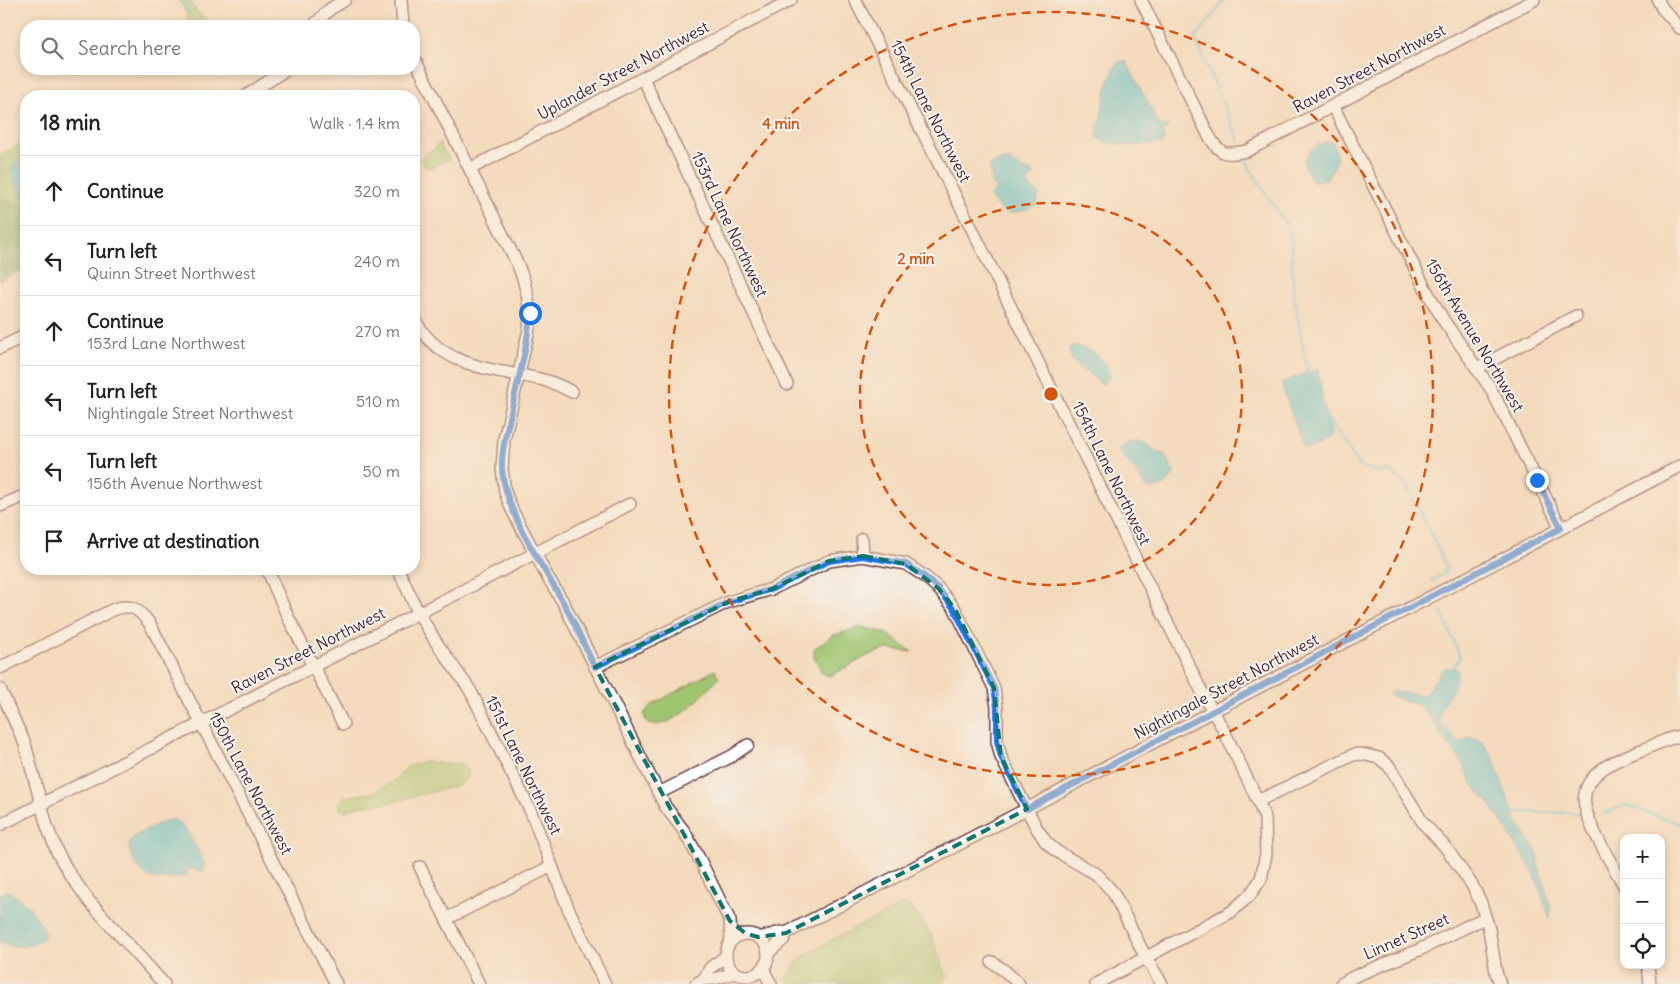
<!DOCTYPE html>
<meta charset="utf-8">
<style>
:root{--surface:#fff;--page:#f6f6f6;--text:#222;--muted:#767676;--line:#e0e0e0}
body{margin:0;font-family:Delius,sans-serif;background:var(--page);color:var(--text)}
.controls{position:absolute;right:15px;bottom:15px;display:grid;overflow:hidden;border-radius:10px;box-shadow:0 2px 8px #0003}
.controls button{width:45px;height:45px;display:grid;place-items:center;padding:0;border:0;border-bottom:1px solid var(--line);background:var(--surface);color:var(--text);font:25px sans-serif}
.stop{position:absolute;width:15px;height:15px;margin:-11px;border:4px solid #1a73e8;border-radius:50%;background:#fff}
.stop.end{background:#1a73e8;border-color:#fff;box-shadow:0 1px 5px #0008}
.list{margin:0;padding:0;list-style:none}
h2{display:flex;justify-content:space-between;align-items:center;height:65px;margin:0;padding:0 20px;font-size:21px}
h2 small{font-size:16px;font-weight:400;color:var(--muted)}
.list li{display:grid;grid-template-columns:32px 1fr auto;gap:15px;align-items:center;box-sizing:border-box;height:70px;padding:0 20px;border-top:1px solid var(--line)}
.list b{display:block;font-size:19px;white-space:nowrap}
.list p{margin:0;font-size:16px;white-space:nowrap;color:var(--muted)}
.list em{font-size:16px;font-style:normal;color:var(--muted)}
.icon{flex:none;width:28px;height:28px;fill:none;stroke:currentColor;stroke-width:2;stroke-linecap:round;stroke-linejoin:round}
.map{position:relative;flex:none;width:1680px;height:984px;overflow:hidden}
.search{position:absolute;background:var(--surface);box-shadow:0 2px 8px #0003;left:20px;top:20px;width:400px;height:55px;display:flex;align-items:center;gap:12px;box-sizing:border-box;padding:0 18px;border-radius:20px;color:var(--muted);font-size:19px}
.panel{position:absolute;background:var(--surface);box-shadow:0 2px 8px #0003;left:20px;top:90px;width:400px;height:485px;border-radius:20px}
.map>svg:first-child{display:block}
.green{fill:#a0c570;stroke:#75724e}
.forest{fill:#80aa62;stroke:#656446}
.water{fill:#58c4d0;stroke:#51727e}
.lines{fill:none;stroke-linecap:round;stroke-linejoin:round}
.stream{stroke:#58c4d0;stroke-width:2.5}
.minor-casing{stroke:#643b41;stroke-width:14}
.minor{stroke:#fff;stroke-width:11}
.route{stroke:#1a73e8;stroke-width:6}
.marked{fill:none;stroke:#0f766e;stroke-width:4;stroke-dasharray:10 6;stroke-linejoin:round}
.ring{fill:none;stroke:#d8530f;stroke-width:2.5;stroke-dasharray:9 6}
.labels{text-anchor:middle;stroke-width:4;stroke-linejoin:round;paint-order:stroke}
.street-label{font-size:16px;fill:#4a1f2b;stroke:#f6f6f2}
.centre{fill:#d8530f;stroke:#f6f6f2;stroke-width:2.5}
.ring-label{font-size:15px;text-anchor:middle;font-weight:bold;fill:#d8530f;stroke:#f6f6f2;stroke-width:4;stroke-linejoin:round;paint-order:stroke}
</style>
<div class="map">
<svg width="1680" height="984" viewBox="0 0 1680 984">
<rect width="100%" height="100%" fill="#f6f6f2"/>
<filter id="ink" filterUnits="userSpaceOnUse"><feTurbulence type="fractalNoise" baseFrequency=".02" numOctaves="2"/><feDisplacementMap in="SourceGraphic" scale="10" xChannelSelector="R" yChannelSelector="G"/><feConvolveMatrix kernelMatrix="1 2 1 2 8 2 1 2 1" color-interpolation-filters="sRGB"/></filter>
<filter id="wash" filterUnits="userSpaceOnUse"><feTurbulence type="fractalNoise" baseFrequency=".0096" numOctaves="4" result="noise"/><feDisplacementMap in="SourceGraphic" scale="20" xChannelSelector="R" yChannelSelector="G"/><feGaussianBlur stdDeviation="1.12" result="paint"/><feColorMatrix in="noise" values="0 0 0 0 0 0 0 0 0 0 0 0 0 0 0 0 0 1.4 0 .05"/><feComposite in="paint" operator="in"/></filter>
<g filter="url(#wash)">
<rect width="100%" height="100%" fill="#f4dabc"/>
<!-- green -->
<g class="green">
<path d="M179,0H189C196,12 204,20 217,25L215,26H189L186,12Z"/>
<path d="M26,141V209L0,198V155Z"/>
<path d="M441,142V147L449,159L429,169L425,167L421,159C425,151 435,151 439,143Z"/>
<path d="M861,627L886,633L912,652L887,649L871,654L830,676L823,674L814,657V649L834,635Z"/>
<path d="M715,670L719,678C702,695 674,730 648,724L645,718V712L652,705Z"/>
<path d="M426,761L443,764L462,763L469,770L466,779L460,785L387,803L358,806L345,811L340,809L339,803L344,797L375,792L395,780L407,767Z"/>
<path d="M902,905L911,906L930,932L947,976L941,984H790L788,978L799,959L829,941Z"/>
</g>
<!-- forest -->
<path class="forest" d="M0,198L26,209V268L0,281Z"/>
<!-- water -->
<g class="water">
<path d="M1126,61L1160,126H1168L1163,132L1164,140L1163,143C1144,145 1112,149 1097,137C1103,112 1104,84 1118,62Z"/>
<path d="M1332,141C1340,160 1337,163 1326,180L1313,181L1307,172L1304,160C1312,149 1318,143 1332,141Z"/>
<path d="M26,157V198L22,196L12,176L11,168L19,161Z"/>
<path d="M1006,159L1024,170L1032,171L1035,174L1027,183L1039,195L1036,205C1015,215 1004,219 990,196L996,189L991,183L990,165Z"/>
<path d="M1075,345C1088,350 1105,355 1108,371C1109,377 1108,381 1102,384L1072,361L1069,348Z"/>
<path d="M1318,370L1323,403L1331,436L1325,442L1305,450L1302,444L1281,383L1308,372Z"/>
<path d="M1137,441L1146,443L1154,450L1164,454L1175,474C1167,483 1161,489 1148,489L1143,483L1138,474L1118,451V449L1129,442Z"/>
<path d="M1444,668H1453L1458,670L1454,687L1439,712L1440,723L1460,742L1470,737L1481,740L1493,757L1516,821L1538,854V864L1551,908L1550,919L1533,871L1492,807L1472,784L1463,763L1439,732L1430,717L1418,705L1389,695L1392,691L1425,695Z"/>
<path d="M173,819C186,824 203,856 205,869L202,871L187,868V875C177,878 166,880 156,879C147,878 142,872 138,866C124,846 126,838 148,829C156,825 164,821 173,819Z"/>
<path d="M7,891C26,901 38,915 45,935C37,948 13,949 0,942V894Z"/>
</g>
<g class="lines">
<!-- stream -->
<g class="stream">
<path d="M182,0L190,13"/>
<path d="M1225,0L1195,38L1240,144"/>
<path d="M1245,156L1250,169L1290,231L1294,297L1308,372"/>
<path d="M1327,418L1360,467L1380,472L1390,471L1406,485L1438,548L1446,567L1445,573L1431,581"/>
<path d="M1441,611L1460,657L1452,670"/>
<path d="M1510,812L1581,813"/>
<path d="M1603,814L1626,805L1680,824"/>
</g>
</g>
</g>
<g filter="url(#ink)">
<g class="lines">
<defs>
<g id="minor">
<path d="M401,0L403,26"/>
<path d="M855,0L966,217L1205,698L1222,727L1258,801L1265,818L1266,854L1261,879L1250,895L1231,912L1096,984"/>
<path d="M1141,0L1209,136C1221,156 1225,155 1247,151L1534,0"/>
<path d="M1658,0L1662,8L1680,28"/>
<path d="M313,26L330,9L345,0"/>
<path d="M414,58L518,265C527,286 531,306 529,329L504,440L502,469L505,492L512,510L547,576L563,602L665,806L684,831L700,860L730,921L731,940"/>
<path d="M643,78L787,384"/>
<path d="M246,96L287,69"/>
<path d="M1333,106L1425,288L1444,321L1491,389L1561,528"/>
<path d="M470,169L791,0"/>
<path d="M414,318C439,369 496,369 544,380C554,383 563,387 572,392"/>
<path d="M0,348L26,335"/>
<path d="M1477,368L1576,316"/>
<path d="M0,506L26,495"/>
<path d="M862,539L863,556"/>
<path d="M267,569L287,615L343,724"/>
<path d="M398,569L418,612L436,642L470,690L531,812L568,908L605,984"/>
<path d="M595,667L728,602L772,589L829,561L863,556L906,564L924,576L938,588L955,609L994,688L997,707V741L1001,757L1036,827L1046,842L1056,851L1096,874L1113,892L1146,958L1162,984"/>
<path d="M0,668L112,610C131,603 138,608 150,624L336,984"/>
<path d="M0,689L25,744L47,826L57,852L69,873L89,901L164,984"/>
<path d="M659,793L732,756L748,745"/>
<path d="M1258,801L1353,755L1361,754L1379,758L1389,766L1423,823L1446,848L1472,885L1481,903L1489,929L1496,972L1500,984"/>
<path d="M0,825L460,592L630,504"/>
<path d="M420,867L479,984"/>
<path d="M1624,886C1613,865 1589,828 1585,806C1579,771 1623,757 1647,748C1658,743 1669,738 1680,736"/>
<path d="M446,919L552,866"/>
<circle cx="747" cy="955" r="21"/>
<path d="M759,938L781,932L786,933L977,835L1680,466"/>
<path d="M768,953L784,939L786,933"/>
<path d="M992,962L1006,972L1019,984"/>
<path d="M1648,965L1650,984"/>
<path d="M764,967L765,973L771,984"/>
<path d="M704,979C717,981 723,975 736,973"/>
<path d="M696,984L704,979L710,968L725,957"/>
<path d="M1341,984L1355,976L1419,950L1484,918"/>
</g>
</defs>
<!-- minor casing -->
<use href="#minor" class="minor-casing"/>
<!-- minor -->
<use href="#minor" class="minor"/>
</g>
</g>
<g class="lines" filter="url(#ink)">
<!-- route -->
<path class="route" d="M530,313C528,348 517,382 510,417C506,434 501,452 502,469C505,513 542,564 563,602C575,623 584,646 595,667L728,602L772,589L829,561L863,556L906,564L924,576L938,588L954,609L994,688L997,707V741L1001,757L1027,809L1561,528L1537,480"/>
</g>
<!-- marked area -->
<path d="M0 0H1680V984H0ZM863,556L906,564L938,588L955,609L994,688L1001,757L1027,809L786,933L758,937L745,933L730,921L595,667L728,602L772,589L829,561Z" fill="#f4dabc" fill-opacity=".55" fill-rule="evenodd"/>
<path class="marked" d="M863,556L906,564L938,588L955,609L994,688L1001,757L1027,809L786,933L758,937L745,933L730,921L595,667L728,602L772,589L829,561Z"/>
<!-- distance rings -->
<g class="ring">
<circle cx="1051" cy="394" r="191"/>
<circle cx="1051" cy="394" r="382"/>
</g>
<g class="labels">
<!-- street labels -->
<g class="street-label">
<text transform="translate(1369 68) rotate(-28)" y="6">Raven Street Northwest</text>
<text transform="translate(623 70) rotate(-28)" y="6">Uplander Street Northwest</text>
<text transform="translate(931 111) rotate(63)" y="6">154th Lane Northwest</text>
<text transform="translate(730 224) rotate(65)" y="6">153rd Lane Northwest</text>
<text transform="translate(1475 335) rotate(59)" y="6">156th Avenue Northwest</text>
<text transform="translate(1112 473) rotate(64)" y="6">154th Lane Northwest</text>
<text transform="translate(308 650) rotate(-27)" y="6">Raven Street Northwest</text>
<text transform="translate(1226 686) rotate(-28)" y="6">Nightingale Street Northwest</text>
<text transform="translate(524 765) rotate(64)" y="6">151st Lane Northwest</text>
<text transform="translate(251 783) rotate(62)" y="6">150th Lane Northwest</text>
<text transform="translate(1406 936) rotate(-24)" y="6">Linnet Street</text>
</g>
</g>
<circle cx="1051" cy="394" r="8" class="centre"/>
<g class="ring-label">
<text x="781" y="129">4 min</text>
<text x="916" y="264">2 min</text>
</g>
</svg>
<div class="controls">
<button>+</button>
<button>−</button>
<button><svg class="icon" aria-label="locate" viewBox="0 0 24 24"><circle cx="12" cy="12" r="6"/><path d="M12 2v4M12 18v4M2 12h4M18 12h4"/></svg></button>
</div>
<div class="stop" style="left:530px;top:313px"></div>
<div class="stop end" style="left:1537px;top:480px"></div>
<div class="search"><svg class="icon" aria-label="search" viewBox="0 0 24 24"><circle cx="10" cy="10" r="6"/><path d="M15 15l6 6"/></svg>Search here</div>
<section class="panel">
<h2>18 min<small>Walk · 1.4 km</small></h2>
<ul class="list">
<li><svg class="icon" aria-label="ahead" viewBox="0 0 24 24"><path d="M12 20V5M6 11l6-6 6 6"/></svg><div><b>Continue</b></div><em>320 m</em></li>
<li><svg class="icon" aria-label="left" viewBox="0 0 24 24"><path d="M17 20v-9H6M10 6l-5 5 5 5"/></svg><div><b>Turn left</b><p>Quinn Street Northwest</p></div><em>240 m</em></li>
<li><svg class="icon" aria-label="ahead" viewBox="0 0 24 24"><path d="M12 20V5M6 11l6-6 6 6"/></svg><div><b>Continue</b><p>153rd Lane Northwest</p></div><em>270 m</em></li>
<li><svg class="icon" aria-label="left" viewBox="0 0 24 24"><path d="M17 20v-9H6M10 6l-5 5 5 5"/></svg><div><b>Turn left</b><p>Nightingale Street Northwest</p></div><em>510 m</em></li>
<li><svg class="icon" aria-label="left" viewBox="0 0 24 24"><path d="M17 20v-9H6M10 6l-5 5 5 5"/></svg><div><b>Turn left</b><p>156th Avenue Northwest</p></div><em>50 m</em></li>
<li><svg class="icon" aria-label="arrive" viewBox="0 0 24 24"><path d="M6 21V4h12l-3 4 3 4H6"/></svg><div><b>Arrive at destination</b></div></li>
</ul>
</section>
</div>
